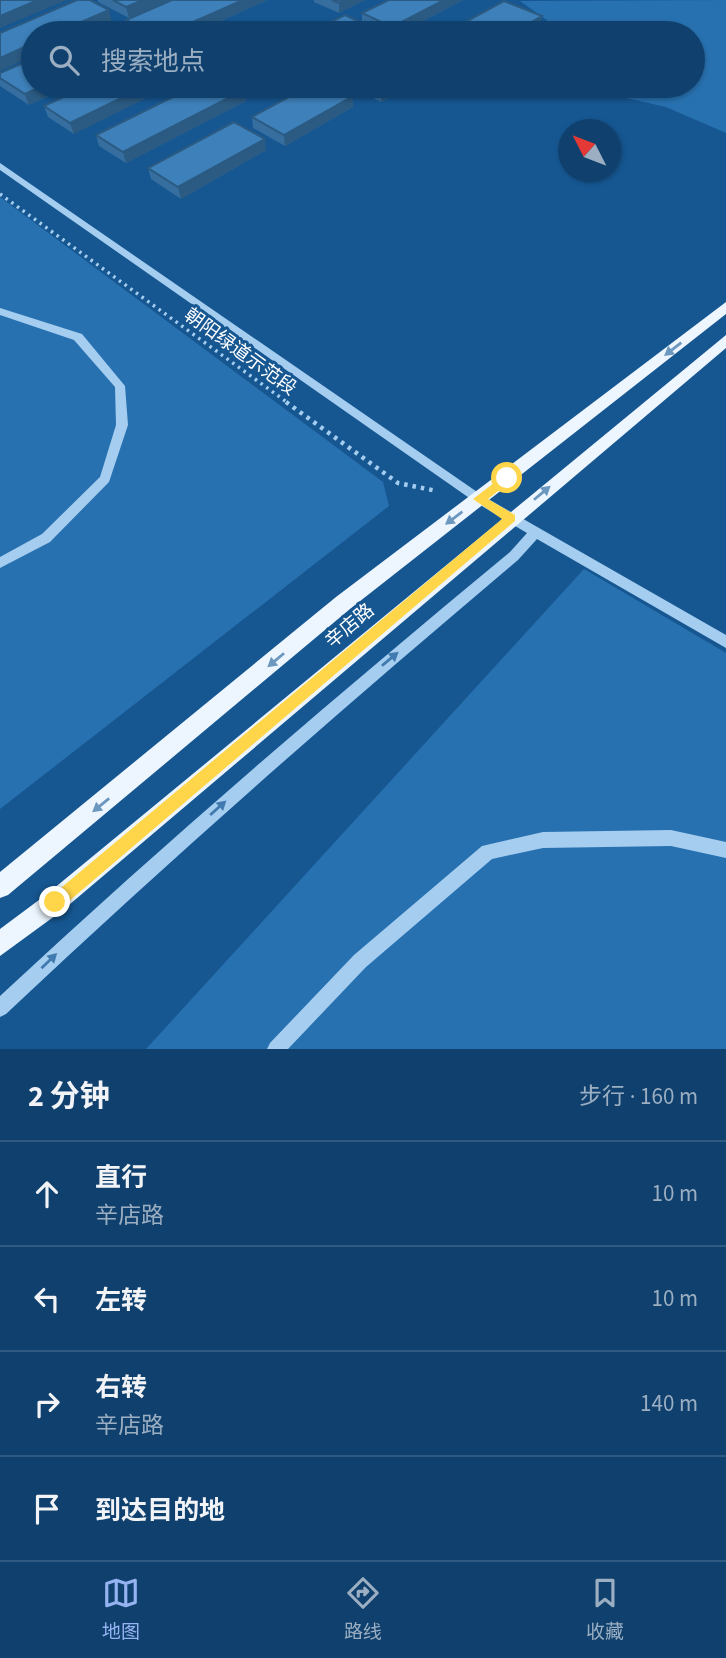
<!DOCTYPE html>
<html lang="zh">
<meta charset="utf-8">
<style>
:root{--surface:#10416e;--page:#1e4c76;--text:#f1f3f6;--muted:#9cafc2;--line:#305a81;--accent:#95b2f1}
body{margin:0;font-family:"Source Sans 3","Noto Sans SC",sans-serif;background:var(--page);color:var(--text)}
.compass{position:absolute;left:558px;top:119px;width:63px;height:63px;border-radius:50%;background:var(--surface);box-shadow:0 2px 5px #0004;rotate:312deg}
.stop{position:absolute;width:21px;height:21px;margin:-16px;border:5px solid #ffd54a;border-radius:50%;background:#fff}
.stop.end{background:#ffd54a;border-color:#fff;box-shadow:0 2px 7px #0008}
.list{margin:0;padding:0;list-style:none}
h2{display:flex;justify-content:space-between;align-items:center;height:91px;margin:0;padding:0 28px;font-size:30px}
h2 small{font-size:23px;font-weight:400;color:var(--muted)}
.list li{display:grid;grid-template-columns:46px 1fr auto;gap:21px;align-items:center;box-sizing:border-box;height:105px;padding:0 28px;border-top:2px solid var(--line)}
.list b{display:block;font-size:26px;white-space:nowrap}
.list p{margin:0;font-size:23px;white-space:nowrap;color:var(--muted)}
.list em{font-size:23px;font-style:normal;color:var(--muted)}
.icon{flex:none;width:38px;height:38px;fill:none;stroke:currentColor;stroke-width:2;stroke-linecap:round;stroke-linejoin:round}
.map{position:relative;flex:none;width:726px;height:1049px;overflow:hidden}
.search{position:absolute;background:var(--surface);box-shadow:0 2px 5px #0004;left:21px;right:21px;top:21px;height:77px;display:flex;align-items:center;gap:18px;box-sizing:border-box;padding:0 24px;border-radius:38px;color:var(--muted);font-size:26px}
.sheet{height:511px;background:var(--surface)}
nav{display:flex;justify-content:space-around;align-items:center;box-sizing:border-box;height:98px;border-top:2px solid var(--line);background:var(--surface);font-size:19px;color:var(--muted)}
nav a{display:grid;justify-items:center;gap:4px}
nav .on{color:var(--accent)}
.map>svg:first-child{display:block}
.green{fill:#2871b0}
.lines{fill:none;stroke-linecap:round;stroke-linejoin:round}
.path-far1{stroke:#a4cdf0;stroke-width:3.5;stroke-dasharray:2.5 4.5;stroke-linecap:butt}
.path{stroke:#a4cdf0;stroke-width:4.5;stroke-dasharray:3.5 5;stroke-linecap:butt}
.minor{fill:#a4cdf0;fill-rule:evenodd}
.major{fill:#edf6ff;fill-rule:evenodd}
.wall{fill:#356e9f}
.shaded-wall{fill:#2b5a82}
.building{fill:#3e80b9;stroke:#2b5a82;stroke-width:2}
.oneway{fill:#6c97be}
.oneway2{fill:#417aae}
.route{fill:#ffd54a}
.labels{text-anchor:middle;stroke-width:6;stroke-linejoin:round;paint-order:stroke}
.street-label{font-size:19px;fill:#fff;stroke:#165792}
</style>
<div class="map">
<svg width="726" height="1049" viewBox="0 0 726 1049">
<rect width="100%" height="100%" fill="#165792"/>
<!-- green -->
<g class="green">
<path d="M726,0V133L666,107L622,97L599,86H693V33H555V26L520,1Z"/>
<path d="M0,197L383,482L389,506L0,809Z"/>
<path d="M584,569L726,653V1049H146Z"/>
</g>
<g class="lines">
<!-- path-far1 -->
<path class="path-far1" d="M0,194L288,403"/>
<!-- path -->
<path class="path" d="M286,402L398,483L437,491"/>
<!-- minor -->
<g class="minor">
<path d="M0,163L483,496L726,635V648L537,539L518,560C344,707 172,857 6,1014L0,1017V996C165,842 336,696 510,552L527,533L475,502L0,170Z"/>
<path d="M0,308L82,334L125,386L128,425L109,482L50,542L0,568V557L42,534L100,477L116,425L115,387L74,340L0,315Z"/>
<path d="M671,830L726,842V858L671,846L543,848L492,859L366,967L288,1049H267L270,1043L354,955L482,846L543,832Z"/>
</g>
<!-- major -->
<g class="major">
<path d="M726,302V314L350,609L8,895L0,898V872L336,597Z"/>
<path d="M726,335V348L63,910L0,956V929L47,894Z"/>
</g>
</g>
<!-- wall -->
<g class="wall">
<path d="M98,0H169L129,18L98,2Z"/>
<path d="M267,0L194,33H134L129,30L126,20Z"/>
<path d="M314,0H365L339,13L314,2Z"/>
<path d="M389,0H463L400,33H381L376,31V33H308L362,24V13Z"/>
<path d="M0,73L33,86H70L29,105L0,86Z"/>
<path d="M87,86L74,134L48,117L44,106Z"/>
<path d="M255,86H289L271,95Z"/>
<path d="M350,86H410L381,102Z"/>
<path d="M244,90L246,101L126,163L99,146L96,135Z"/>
<path d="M353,107L285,146L253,128L252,117Z"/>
<path d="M266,150L181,199L151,179L148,168Z"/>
</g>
<!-- shaded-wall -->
<g class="shaded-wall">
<path d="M38,0H67L0,28V16Z"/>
<path d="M143,0H169L129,18L126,7Z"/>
<path d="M243,0H267L194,33H168Z"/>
<path d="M344,0H365L339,13V3Z"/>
<path d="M444,0H463L400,33H391L392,27Z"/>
<path d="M109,10L112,21L84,33H56Z"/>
<path d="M542,16L540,27L529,33H512Z"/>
<path d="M33,43V56L0,71V58Z"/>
<path d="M42,86H70L29,105L25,94Z"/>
<path d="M146,86H171L74,134L70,123Z"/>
<path d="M270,86H289L271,95Z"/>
<path d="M391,86H410L381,102V91Z"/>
<path d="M244,90L246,101L126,163L123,152Z"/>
<path d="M353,96V107L285,146L284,135Z"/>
<path d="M265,139L266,150L181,199L178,187Z"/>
</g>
<!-- building -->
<g class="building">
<path d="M0,0H38L0,16Z"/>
<path d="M77,0H90L109,10L56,33H33V43L0,58V33Z"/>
<path d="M113,0H143L126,7Z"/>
<path d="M172,0H243L168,33H151L126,20Z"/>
<path d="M332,0H344L339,3Z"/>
<path d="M389,0H444L392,27L362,13Z"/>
<path d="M504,1L542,16L512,33H451L447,32Z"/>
<path d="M345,15L376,30L370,33H308Z"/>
<path d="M114,24L132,33H92Z"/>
<path d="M33,59V86H42L25,94L0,78V73Z"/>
<path d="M87,86H146L70,123L44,106Z"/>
<path d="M195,86H237L244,90L123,152L96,135Z"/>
<path d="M309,86H333L353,96L284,135L252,117Z"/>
<path d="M371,86H391L381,91Z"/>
<path d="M234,122L265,139L178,187L148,168Z"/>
</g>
<!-- one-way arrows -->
<defs><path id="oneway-solid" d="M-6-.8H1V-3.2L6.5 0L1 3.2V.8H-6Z" transform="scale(1.75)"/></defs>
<g class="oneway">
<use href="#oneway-solid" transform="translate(673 349) rotate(142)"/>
<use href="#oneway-solid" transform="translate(542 493) rotate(-40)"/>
<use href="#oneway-solid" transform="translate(454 518) rotate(143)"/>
<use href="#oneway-solid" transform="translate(276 660) rotate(140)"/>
<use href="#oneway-solid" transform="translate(101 805) rotate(141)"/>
</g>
<g class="oneway2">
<use href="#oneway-solid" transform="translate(390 659) rotate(-40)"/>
<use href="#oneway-solid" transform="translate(218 808) rotate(-42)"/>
<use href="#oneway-solid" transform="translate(49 961) rotate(-44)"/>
</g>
<!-- route -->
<path class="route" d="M507,473L511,474V481L488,499L515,515V521L61,908H50V897L502,519L473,499Z"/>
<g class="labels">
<!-- street labels -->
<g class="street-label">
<text transform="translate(241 351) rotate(36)" y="7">朝阳绿道示范段</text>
<text transform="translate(349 625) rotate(-40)" y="7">辛店路</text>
</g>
</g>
</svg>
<svg class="compass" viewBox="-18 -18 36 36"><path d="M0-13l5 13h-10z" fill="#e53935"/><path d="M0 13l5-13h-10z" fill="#9cafc2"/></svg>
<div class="stop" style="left:507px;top:478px"></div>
<div class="stop end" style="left:55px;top:902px"></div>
<div class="search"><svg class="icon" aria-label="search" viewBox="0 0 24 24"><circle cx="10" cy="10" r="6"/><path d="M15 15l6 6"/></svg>搜索地点</div>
</div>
<section class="sheet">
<h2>2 分钟<small>步行 · 160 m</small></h2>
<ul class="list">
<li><svg class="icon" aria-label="ahead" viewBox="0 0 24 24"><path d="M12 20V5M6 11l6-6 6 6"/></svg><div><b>直行</b><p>辛店路</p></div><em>10 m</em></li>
<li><svg class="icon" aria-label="left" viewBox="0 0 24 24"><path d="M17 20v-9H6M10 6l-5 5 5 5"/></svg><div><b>左转</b></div><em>10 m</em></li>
<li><svg class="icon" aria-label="right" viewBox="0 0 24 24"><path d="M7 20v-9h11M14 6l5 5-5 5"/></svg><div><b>右转</b><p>辛店路</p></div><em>140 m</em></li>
<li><svg class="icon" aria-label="arrive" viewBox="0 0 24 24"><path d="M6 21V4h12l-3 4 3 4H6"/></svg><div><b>到达目的地</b></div></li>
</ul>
</section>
<nav>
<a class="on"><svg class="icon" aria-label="map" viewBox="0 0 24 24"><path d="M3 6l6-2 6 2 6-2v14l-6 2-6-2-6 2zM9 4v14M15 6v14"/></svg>地图</a>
<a><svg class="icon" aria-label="directions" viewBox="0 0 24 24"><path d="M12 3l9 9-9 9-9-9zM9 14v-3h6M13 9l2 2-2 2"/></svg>路线</a>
<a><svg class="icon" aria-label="saved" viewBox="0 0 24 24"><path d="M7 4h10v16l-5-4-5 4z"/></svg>收藏</a>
</nav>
